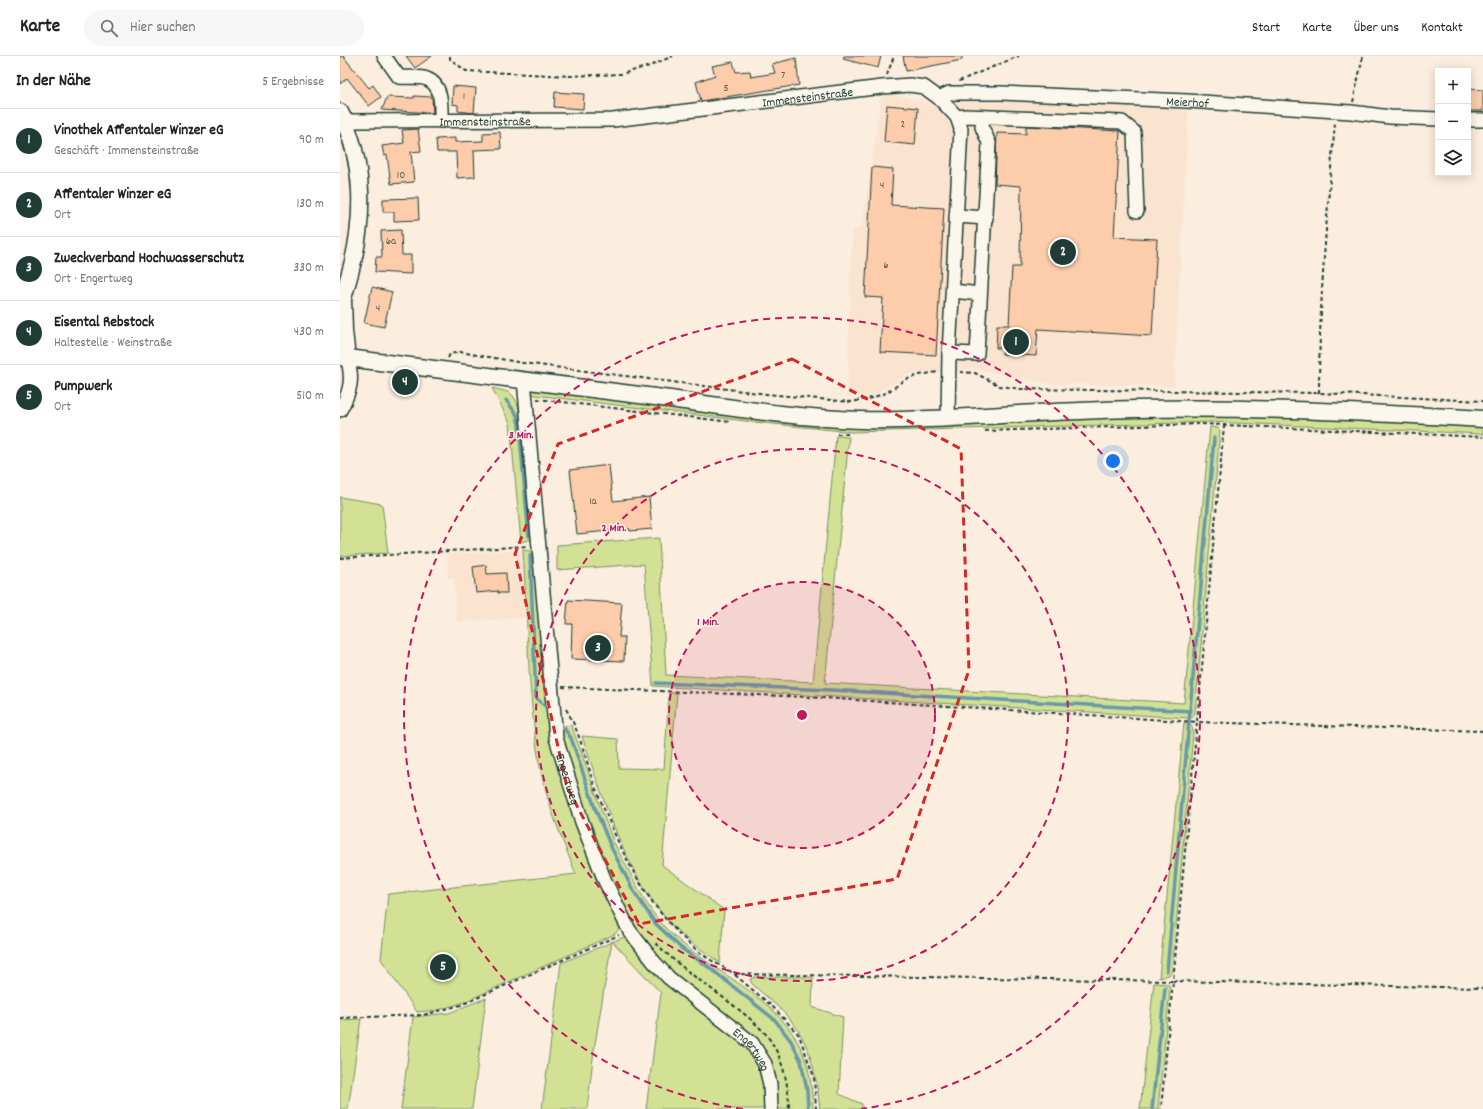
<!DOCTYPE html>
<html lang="de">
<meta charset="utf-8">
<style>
:root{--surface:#fff;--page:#f6f6f6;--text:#222;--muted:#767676;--line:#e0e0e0;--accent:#1f3d34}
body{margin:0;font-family:Dekko,sans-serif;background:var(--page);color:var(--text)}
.controls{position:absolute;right:12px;top:12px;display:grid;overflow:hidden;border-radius:0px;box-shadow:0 2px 10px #0003}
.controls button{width:36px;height:36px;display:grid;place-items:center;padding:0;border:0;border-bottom:1px solid var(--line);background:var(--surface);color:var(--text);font:20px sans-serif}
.you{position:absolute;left:773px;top:405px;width:14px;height:14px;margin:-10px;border:3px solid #fff;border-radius:50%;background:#1a73e8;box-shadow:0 0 0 6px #1a73e833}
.badge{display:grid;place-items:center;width:26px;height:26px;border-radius:50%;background:var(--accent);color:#fff;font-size:13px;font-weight:700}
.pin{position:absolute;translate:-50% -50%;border:2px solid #fff;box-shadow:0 1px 4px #0006}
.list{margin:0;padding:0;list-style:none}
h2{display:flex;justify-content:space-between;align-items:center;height:52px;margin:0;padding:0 16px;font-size:17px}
h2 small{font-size:13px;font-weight:400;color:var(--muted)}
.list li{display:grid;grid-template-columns:26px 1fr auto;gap:12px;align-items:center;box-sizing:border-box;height:64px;padding:0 16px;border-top:1px solid var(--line)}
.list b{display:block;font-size:15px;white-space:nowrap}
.list p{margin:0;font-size:13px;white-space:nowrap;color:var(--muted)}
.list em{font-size:13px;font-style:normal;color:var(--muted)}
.icon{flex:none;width:22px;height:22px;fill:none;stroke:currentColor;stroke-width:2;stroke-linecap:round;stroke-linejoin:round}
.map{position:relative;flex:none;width:1143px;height:1053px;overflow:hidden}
header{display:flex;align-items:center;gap:24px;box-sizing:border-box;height:56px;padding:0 20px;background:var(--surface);border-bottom:1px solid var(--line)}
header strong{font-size:19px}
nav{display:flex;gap:22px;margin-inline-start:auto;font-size:14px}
.search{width:280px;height:36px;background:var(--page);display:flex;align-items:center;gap:10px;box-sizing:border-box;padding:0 14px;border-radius:22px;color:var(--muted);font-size:15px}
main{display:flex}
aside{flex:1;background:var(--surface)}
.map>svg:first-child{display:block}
.built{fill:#fbe4cf}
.green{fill:#d2e194;stroke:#788f64}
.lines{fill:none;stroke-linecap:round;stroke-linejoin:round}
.stream{stroke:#6799aa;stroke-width:3.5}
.building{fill:#fcccab;stroke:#1f3d34}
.minor-casing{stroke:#1f3d34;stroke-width:16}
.major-casing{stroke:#1f3d34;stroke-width:19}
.path{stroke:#1f3d34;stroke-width:2;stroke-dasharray:4 3;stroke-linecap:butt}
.minor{stroke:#fbf7ec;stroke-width:13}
.major{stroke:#fbf7ec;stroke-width:16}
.marked{fill:none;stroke:#d62828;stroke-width:3;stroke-dasharray:8 5;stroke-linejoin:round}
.ring{fill:none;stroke:#c2185b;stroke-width:2;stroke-dasharray:7 5}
.labels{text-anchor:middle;stroke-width:3;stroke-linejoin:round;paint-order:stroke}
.number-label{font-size:11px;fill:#566152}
.street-label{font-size:13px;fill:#1f3d34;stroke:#fbf7ec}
.centre{fill:#c2185b;stroke:#fbf7ec;stroke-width:2}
.ring-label{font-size:12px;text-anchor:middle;font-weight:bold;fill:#c2185b;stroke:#fbf7ec;stroke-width:3;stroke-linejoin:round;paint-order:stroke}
</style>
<header>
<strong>Karte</strong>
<div class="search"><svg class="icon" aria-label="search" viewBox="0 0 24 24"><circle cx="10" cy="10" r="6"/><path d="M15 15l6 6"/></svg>Hier suchen</div>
<nav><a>Start</a><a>Karte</a><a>Über uns</a><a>Kontakt</a></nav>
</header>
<main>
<aside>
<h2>In der Nähe<small>5 Ergebnisse</small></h2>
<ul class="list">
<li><span class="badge">1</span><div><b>Vinothek Affentaler Winzer eG</b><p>Geschäft · Immensteinstraße</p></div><em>90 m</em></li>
<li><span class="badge">2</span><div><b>Affentaler Winzer eG</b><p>Ort</p></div><em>130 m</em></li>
<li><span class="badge">3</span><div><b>Zweckverband Hochwasserschutz</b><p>Ort · Engertweg</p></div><em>330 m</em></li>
<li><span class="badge">4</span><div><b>Eisental Rebstock</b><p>Haltestelle · Weinstraße</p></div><em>430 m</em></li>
<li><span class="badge">5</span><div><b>Pumpwerk</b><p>Ort</p></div><em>510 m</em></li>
</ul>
</aside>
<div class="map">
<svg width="1143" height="1053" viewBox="0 0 1143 1053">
<rect width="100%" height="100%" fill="#fbeedf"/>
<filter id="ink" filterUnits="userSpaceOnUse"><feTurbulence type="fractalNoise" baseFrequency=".025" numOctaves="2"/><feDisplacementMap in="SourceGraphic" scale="8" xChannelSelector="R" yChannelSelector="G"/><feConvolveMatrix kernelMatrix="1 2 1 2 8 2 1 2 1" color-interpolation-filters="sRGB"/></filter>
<g filter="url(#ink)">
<!-- built -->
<g class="built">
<path d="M549,37L594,49L617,40L849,48L834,330L709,328L635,313L568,318L535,339L507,340L512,174L522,171L541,43Z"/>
<path d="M183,494L188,562L117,566L114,522H108L107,498Z"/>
</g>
<!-- green -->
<g class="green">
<path d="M152,332C160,334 170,335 174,341C188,361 191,454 193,483L181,486L170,367Z"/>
<path d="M195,332L485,370C541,371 598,371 654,368C710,365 766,358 822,358C929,358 1036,364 1143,371V378L872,366L512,376L414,366L195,339L191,336Z"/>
<path d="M870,371L878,372L880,375L855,656L853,661L849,662L313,630L304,508L217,514V489L319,482L326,619L473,626L496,380L509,381L485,627L844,647Z"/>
<path d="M0,441L42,448L48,497L0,500Z"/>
<path d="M183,494L192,495L196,499L210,665L280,867V872L275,878L122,947L98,954L77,956L41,903L48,838L236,818C221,781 206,745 199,706C187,636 188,565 183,494Z"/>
<path d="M329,637H337L322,809L384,854L380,907C364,895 344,883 330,867C285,817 263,742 242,680L278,683L279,712L324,713Z"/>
<path d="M844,667C851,668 853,670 853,678L832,915L829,919L819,922Z"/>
<path d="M231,669C245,703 255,739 269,774C274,789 283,803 290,817C299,834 308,851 320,866C364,917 444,937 466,1005C471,1021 472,1037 473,1053H434L427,1005L338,923L305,890L269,829L218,671Z"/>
<path d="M284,881L291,883L408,988L423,1018L428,1053H306L321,937L272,885L254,994L247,1053H202L221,907Z"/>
<path d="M415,921H473L472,951L503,961L499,1038L522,1048V1053H480C476,1019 471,985 446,959C436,948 423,938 412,928L410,923Z"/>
<path d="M814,927L828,928L830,932L818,1053H800Z"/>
<path d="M146,942L132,1053H61L73,961L109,957Z"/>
<path d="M21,963L8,1053H0V964Z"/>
</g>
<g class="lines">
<!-- stream -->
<g class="stream">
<path d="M166,344L177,359L179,369L189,480"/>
<path d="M190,499L196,642L205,650"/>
<path d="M316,627L491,634L851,655"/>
<path d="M224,672L231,682L255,752L271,791L293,834L315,867L341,892L370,912L435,964L451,985L461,1005L467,1034L468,1053"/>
<path d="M827,915L874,382"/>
<path d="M812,1053L825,932"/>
</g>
</g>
<!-- building -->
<g class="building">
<path d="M0,0H3L29,32L33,29L41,41L29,50L7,22L0,28Z"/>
<path d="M66,0H92L75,12Z"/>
<path d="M504,0H541L538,12L503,3Z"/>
<path d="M563,0H622V4L566,15Z"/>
<path d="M456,2L459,29L361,45L356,26L375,19L372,10L393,6L396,16L410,15L411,21L435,17L432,8Z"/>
<path d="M113,30L136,32L134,57L118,55V49L112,48Z"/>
<path d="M1128,33L1143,34V55H1128Z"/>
<path d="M215,36L244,38L243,53L214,51Z"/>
<path d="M74,40L92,41L93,57L42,54L47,41L74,42Z"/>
<path d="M547,49L578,52L575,89L544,86Z"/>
<path d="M686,70L780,75L774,181L817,183L812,280L698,273L696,300L662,298L663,292H656L657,269H669L672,211H680L681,130L655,128L657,77L686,78Z"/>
<path d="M78,73L81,95L71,96L74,126L51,128L47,99L44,100L42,90L64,87L62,74Z"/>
<path d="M160,76L161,93L134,94L135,121L117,122L116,96H97L96,83L115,82V86L143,85V77Z"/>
<path d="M532,111L553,113L551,149L604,152L596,299L540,296L543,242L525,241Z"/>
<path d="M78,142L79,164L54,165V156H43V143Z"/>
<path d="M61,174L62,199H71V218L35,216L36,201H42L41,175Z"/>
<path d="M32,231L52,236L44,271L24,267Z"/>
<path d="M269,409L273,445L309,441L312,473L290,475V473L237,478L230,414Z"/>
<path d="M146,509L147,518L166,517L167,537H158V535L136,537L133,511Z"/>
<path d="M228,544L282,547L279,581H285L284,605L231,603L232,568H226Z"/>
<path d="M110,903L112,918L95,920L94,905Z"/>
</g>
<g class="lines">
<defs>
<g id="minor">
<path d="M44,0L59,21C67,22 80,20 87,23C103,29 101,51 101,65"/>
<path id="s1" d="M599,42L609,37H662L847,45L1011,56L1050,61L1098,63"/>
<path d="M617,61L626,60L782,66L794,76L797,155"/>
<path d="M1128,64H1143"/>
<path id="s2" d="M5,65L273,64L542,31L570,29L584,31L599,42L617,61L621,73L609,297L608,362"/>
<path d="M616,160L646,162"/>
<path d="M613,235L640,238"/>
<path d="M609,297L637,298L649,87L642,71L643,61"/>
<path id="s3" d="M184,324L216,682L242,766L265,825L289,874L314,906L329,922L412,987L425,1008L430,1028L431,1053"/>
<path d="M0,354C10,336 14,323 7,302"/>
</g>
<g id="major">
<path d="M0,56C25,106 25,163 10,217C7,227 5,239 0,249"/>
<path d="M3,243L4,275L7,302"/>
<path d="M0,301C105,314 210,327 315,341C383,350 452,362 521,364C594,366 667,357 740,355C874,349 1009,355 1143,363"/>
</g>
</defs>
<!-- minor casing -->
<use href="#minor" class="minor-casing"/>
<!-- major casing -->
<use href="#major" class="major-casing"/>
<!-- path -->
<g class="path">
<path d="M110,0V3L126,15L230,20L281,18L310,10L333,0"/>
<path d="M547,19L554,0"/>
<path d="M619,25L679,0"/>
<path d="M1013,46L1023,0"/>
<path d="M108,302L110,298L120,296L183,307L427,338L511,346L528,343L546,337L565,324L579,319L598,316"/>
<path d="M620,316L635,317L660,330L681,333L979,337L1143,345"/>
<path d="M979,337C979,247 987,157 995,67"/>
<path d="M197,343L391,366"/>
<path d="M645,375L862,368L1143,381"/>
<path d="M497,378H508"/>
<path d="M0,502L188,490"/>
<path d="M222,631L467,641L857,666L884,370"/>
<path d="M226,653C241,678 246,706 256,733C281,796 305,851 358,895C369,904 383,911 395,918L833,925L821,1053"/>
<path d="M1143,675L857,666L833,925L1143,932"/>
<path d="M316,887C347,920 390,942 422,974C441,993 449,1027 449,1053"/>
<path d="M395,919L433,951L459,979L474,1021L476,1053"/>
<path d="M0,962L83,959L121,949L279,879"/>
</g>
<!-- minor -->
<use href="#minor" class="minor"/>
<!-- major -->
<use href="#major" class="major"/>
</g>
</g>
<!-- marked area -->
<path class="marked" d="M452,303L621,393L629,614L557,823L299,868L227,731L175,498L218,388Z"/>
<!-- distance rings -->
<circle cx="462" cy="659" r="133" fill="#c2185b" fill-opacity=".12"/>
<g class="ring">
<circle cx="462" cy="659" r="133"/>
<circle cx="462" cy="659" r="266"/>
<path d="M403 1053A398 398 0 1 1 521 1053"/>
</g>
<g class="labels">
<!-- number labels -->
<g class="number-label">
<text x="443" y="22">7</text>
<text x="386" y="35">5</text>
<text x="124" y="43">1</text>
<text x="563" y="71">2</text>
<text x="61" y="122">10</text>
<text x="542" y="132">4</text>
<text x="51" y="188">6a</text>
<text x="546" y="212">6</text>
<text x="38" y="255">4</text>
<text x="253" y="448">1a</text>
</g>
<!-- street labels -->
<g class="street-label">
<text dy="5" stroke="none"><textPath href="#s2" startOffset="464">Immensteinstraße</textPath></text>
<text dy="5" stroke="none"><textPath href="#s1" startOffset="250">Meierhof</textPath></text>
<text dy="5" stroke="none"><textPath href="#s2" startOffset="140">Immensteinstraße</textPath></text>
<text dy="5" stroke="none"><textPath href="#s3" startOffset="402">Engertweg</textPath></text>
<text dy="5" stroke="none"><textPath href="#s3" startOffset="738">Engertweg</textPath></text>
</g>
</g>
<circle cx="462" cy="659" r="6" class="centre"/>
<g class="ring-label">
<text x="181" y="382">3 Min.</text>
<text x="274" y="475">2 Min.</text>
<text x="368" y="569">1 Min.</text>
</g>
</svg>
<div class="controls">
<button>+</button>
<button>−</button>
<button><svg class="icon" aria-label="layers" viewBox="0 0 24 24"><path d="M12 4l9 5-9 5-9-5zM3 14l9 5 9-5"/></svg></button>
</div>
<div class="you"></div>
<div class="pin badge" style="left:676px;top:286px">1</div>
<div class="pin badge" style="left:723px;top:196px">2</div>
<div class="pin badge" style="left:258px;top:592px">3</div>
<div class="pin badge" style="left:65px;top:326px">4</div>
<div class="pin badge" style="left:103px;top:911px">5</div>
</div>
</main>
